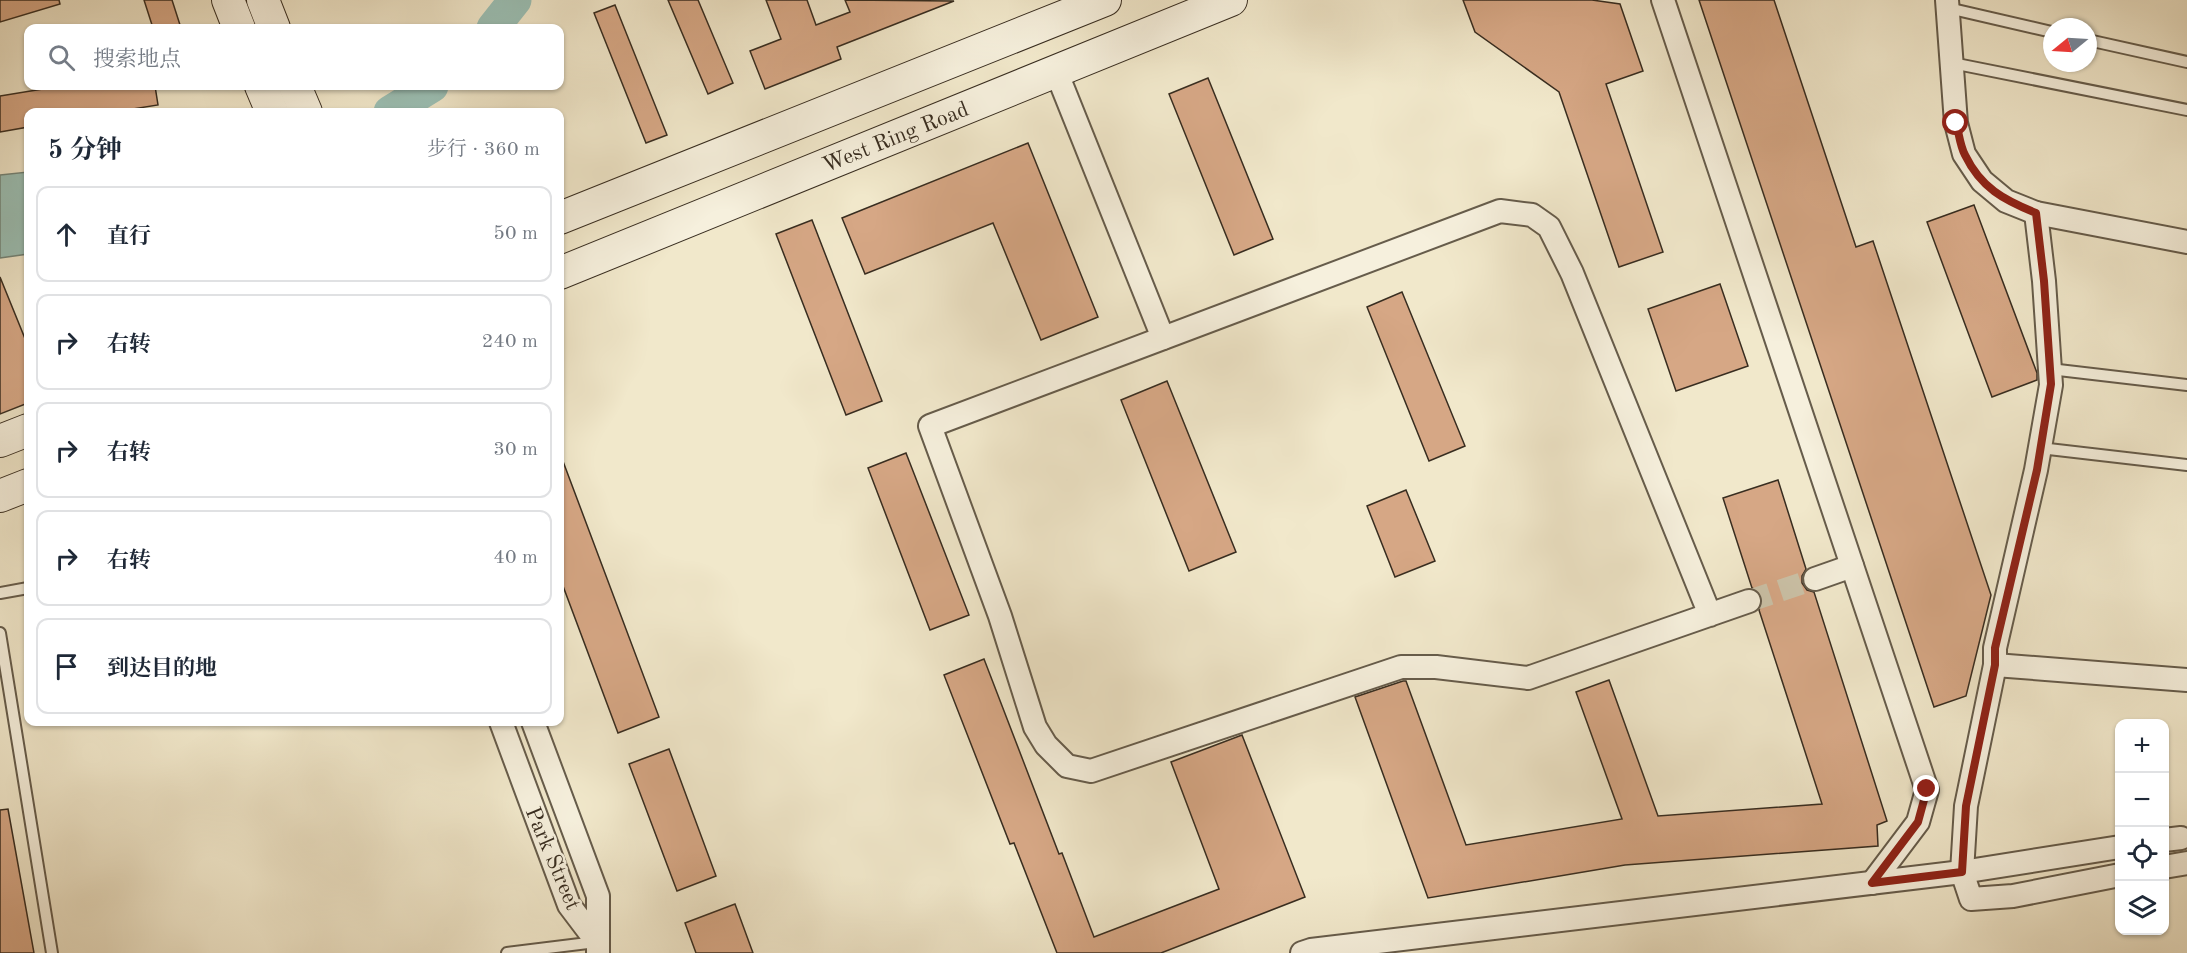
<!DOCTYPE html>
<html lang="zh">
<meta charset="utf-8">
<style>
:root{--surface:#fff;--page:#f2f2f3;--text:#1f2937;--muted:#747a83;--line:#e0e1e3}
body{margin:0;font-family:"Old Standard TT","Noto Serif SC",serif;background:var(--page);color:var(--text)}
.controls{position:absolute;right:18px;bottom:18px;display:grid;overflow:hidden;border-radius:12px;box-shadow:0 2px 4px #0004}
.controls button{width:54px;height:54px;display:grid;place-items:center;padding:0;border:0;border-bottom:2px solid var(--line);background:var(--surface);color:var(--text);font:30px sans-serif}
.compass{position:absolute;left:2043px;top:18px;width:54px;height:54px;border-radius:50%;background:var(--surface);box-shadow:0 2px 4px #0004;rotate:252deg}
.stop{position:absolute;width:18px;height:18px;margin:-14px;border:4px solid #8f2418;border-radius:50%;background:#fff}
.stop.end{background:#8f2418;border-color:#fff;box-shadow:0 2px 6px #0008}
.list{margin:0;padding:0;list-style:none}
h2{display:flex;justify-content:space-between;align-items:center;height:78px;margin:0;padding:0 24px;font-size:26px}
h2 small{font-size:20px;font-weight:400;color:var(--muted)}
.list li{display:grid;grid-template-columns:39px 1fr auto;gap:18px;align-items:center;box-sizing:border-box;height:96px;margin:0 12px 12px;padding:0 12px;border:2px solid var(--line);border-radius:12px}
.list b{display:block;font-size:22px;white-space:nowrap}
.list em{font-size:20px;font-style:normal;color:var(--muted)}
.icon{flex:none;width:33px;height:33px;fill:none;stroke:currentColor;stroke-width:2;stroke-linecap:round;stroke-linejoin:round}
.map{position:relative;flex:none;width:2187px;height:953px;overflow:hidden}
.search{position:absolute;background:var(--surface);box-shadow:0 2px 4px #0004;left:24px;top:24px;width:540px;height:66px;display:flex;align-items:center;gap:15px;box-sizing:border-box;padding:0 21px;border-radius:12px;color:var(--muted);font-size:22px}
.panel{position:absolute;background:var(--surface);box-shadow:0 2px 4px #0004;left:24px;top:108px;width:540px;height:618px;border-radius:12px}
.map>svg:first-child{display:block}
.water{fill:#9bc0b5;stroke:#738579;stroke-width:1.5}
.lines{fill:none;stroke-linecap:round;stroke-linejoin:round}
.river{stroke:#9bc0b5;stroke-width:33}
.building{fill:#d6a785;stroke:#382d20;stroke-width:1.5}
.street-tunnel{stroke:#ccc3a9;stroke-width:22;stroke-dasharray:22 11;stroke-linecap:butt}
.lane-casing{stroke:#665c4b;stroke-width:14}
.street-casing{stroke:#665c4b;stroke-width:26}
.secondary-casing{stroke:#382d20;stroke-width:34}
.lane{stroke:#f6f0dd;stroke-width:10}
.street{stroke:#f6f0dd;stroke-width:22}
.secondary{stroke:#f6f0dd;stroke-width:32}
.route{stroke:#8f2418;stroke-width:8}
.labels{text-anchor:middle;stroke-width:5;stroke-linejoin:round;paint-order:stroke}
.street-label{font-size:22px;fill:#382d20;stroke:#f6f0dd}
</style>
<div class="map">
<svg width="2187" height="953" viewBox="0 0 2187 953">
<rect width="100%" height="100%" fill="#f1e8cb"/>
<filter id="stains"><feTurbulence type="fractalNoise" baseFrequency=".00333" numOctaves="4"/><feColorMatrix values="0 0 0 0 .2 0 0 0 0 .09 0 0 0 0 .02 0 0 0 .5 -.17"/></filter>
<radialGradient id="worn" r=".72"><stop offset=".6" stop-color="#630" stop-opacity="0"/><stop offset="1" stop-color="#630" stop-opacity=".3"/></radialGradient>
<!-- water -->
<path class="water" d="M28,172V254L0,258V175Z"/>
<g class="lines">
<!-- river -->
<g class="river">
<path d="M493,28L515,0"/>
<path d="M390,112L432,86"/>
</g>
</g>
<!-- building -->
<g class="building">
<path d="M0,0H59L60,4L0,22Z"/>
<path d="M144,0H172L181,28H153Z"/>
<path d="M668,0H698L733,83L708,94Z"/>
<path d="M766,0H807L816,25L850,12L845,0L954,1L837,47L841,59L765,89L750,51L781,39Z"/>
<path d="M1463,0H1592L1620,4L1643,71L1606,84L1663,252L1619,267L1559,92L1475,32Z"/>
<path d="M1699,0H1774L1856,247L1873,241L1991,595L1966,696L1934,707Z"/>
<path d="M615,5L667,135L646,143L594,13Z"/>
<path d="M1208,78L1273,239L1234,255L1169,94Z"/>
<path d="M61,86H155L158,105L114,112H28V127L0,132V96Z"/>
<path d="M1028,143L1098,317L1041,340L993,223L865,274L842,218Z"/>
<path d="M1974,205L2037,373V380L1992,397L1927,222Z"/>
<path d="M812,220L882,401L846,415L776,234Z"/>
<path d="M0,277L28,346V403L0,414Z"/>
<path d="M1720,284L1748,366L1676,391L1648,309Z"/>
<path d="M1402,292L1465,446L1429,461L1367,307Z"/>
<path d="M1167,381L1236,552L1189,571L1121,400Z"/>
<path d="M906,453L969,615L930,630L868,468Z"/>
<path d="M561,456L659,717L618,733L560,578Z"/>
<path d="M1778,480L1806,569L1802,576V583L1807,590L1814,592L1887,821L1877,825L1878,846L1625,865L1428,898L1355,697L1403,681H1406L1466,845L1622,819L1576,692L1609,680L1658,816L1822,804L1759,610L1762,604V597L1758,591L1752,588L1723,498Z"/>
<path d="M1406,490L1435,561L1395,577L1367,506Z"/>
<path d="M984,659L1059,854L1062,853L1094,937L1219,889L1171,762L1242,735L1305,897L1161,953H1057L1014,843L1010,844L944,675Z"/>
<path d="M669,749L716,876L677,891L629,764Z"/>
<path d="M8,809L34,953H0V810Z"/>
<path d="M735,904L753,953H696L685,923Z"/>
</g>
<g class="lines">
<!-- street-tunnel -->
<path class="street-tunnel" d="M1749,601L1815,579"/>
<defs>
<g id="lane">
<path d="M1948,8L2052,32"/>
<path d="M2088,40L2187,62"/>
<path d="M1952,63L2187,110"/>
<path d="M2050,369L2187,385"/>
<path d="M2040,448L2187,465"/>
<path d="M0,593L28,588"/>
<path d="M0,633L52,953"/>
<path d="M507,953L596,942"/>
</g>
<g id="street">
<path d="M1663,0L1927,790L1918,822L1872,883"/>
<path d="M1947,0L1956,123L1964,154L1982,181L2006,201L2036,213L2187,242"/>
<path d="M1056,71L1163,338"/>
<path d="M2036,213L2044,281L2051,385L2036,470L1995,648V665L1966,806L1962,872L1971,899L2013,896L2120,875"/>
<path d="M1815,579L1852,566"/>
<path d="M1710,615L1572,273L1549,227L1532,215L1500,211L930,426L1000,616L1035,727L1046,745L1067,766L1091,771L1401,667H1436L1528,678L1749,601"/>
<path d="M1995,665L2187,680"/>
<path d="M501,722L569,905L597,942"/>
<path d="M533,722L598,896V953"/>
<path d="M2164,840L2181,838"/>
<path d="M2164,867L2187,863"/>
<path d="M1302,953L1311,950L1962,872L2120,847"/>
</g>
<g id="secondary">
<path d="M228,0L239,28"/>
<path d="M263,0L274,28"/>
<path d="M261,86L272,112"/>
<path d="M295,86L306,112"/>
<path d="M560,218L1105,0"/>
<path d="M560,273L1231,0"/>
<path d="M0,441L28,430"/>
<path d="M0,496L28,485"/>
</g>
</defs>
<!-- lane casing -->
<use href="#lane" class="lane-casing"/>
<!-- street casing -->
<use href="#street" class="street-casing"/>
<!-- secondary casing -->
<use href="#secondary" class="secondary-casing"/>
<!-- lane -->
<use href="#lane" class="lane"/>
<!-- street -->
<use href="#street" class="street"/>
<!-- secondary -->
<use href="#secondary" class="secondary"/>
</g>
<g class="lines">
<!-- route -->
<path class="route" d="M1927,789L1918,822L1872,883L1962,872L1966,806L1995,665V648L2037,470L2051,384L2044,281L2036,213C2004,200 1981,188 1965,155C1960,146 1959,133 1956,123"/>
</g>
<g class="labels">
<!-- street labels -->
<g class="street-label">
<text transform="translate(895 136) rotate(-22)" y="8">West Ring Road</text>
<text transform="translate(554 858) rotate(67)" y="8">Park Street</text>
</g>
</g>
<rect width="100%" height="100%" filter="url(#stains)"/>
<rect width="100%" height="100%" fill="url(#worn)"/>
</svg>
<div class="controls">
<button>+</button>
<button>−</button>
<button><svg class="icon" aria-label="locate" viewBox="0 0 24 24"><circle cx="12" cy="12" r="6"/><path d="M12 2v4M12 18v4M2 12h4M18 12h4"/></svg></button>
<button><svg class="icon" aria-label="layers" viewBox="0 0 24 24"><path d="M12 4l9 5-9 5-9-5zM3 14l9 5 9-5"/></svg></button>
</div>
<svg class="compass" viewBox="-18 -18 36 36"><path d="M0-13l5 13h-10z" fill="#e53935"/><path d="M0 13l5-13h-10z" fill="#747a83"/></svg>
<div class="stop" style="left:1956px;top:123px"></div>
<div class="stop end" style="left:1927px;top:789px"></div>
<div class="search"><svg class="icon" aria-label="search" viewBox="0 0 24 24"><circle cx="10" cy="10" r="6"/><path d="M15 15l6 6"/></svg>搜索地点</div>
<section class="panel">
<h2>5 分钟<small>步行 · 360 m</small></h2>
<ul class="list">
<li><svg class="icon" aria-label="ahead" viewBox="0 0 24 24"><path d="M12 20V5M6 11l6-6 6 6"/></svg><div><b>直行</b></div><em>50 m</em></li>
<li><svg class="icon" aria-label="right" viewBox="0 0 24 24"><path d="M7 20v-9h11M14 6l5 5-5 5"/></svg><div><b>右转</b></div><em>240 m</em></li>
<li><svg class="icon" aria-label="right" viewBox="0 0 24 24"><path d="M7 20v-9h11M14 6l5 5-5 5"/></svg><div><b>右转</b></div><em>30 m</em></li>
<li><svg class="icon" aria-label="right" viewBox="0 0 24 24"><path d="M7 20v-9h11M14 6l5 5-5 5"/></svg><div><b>右转</b></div><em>40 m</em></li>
<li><svg class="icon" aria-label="arrive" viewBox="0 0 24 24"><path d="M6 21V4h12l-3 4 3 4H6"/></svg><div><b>到达目的地</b></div></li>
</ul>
</section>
</div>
